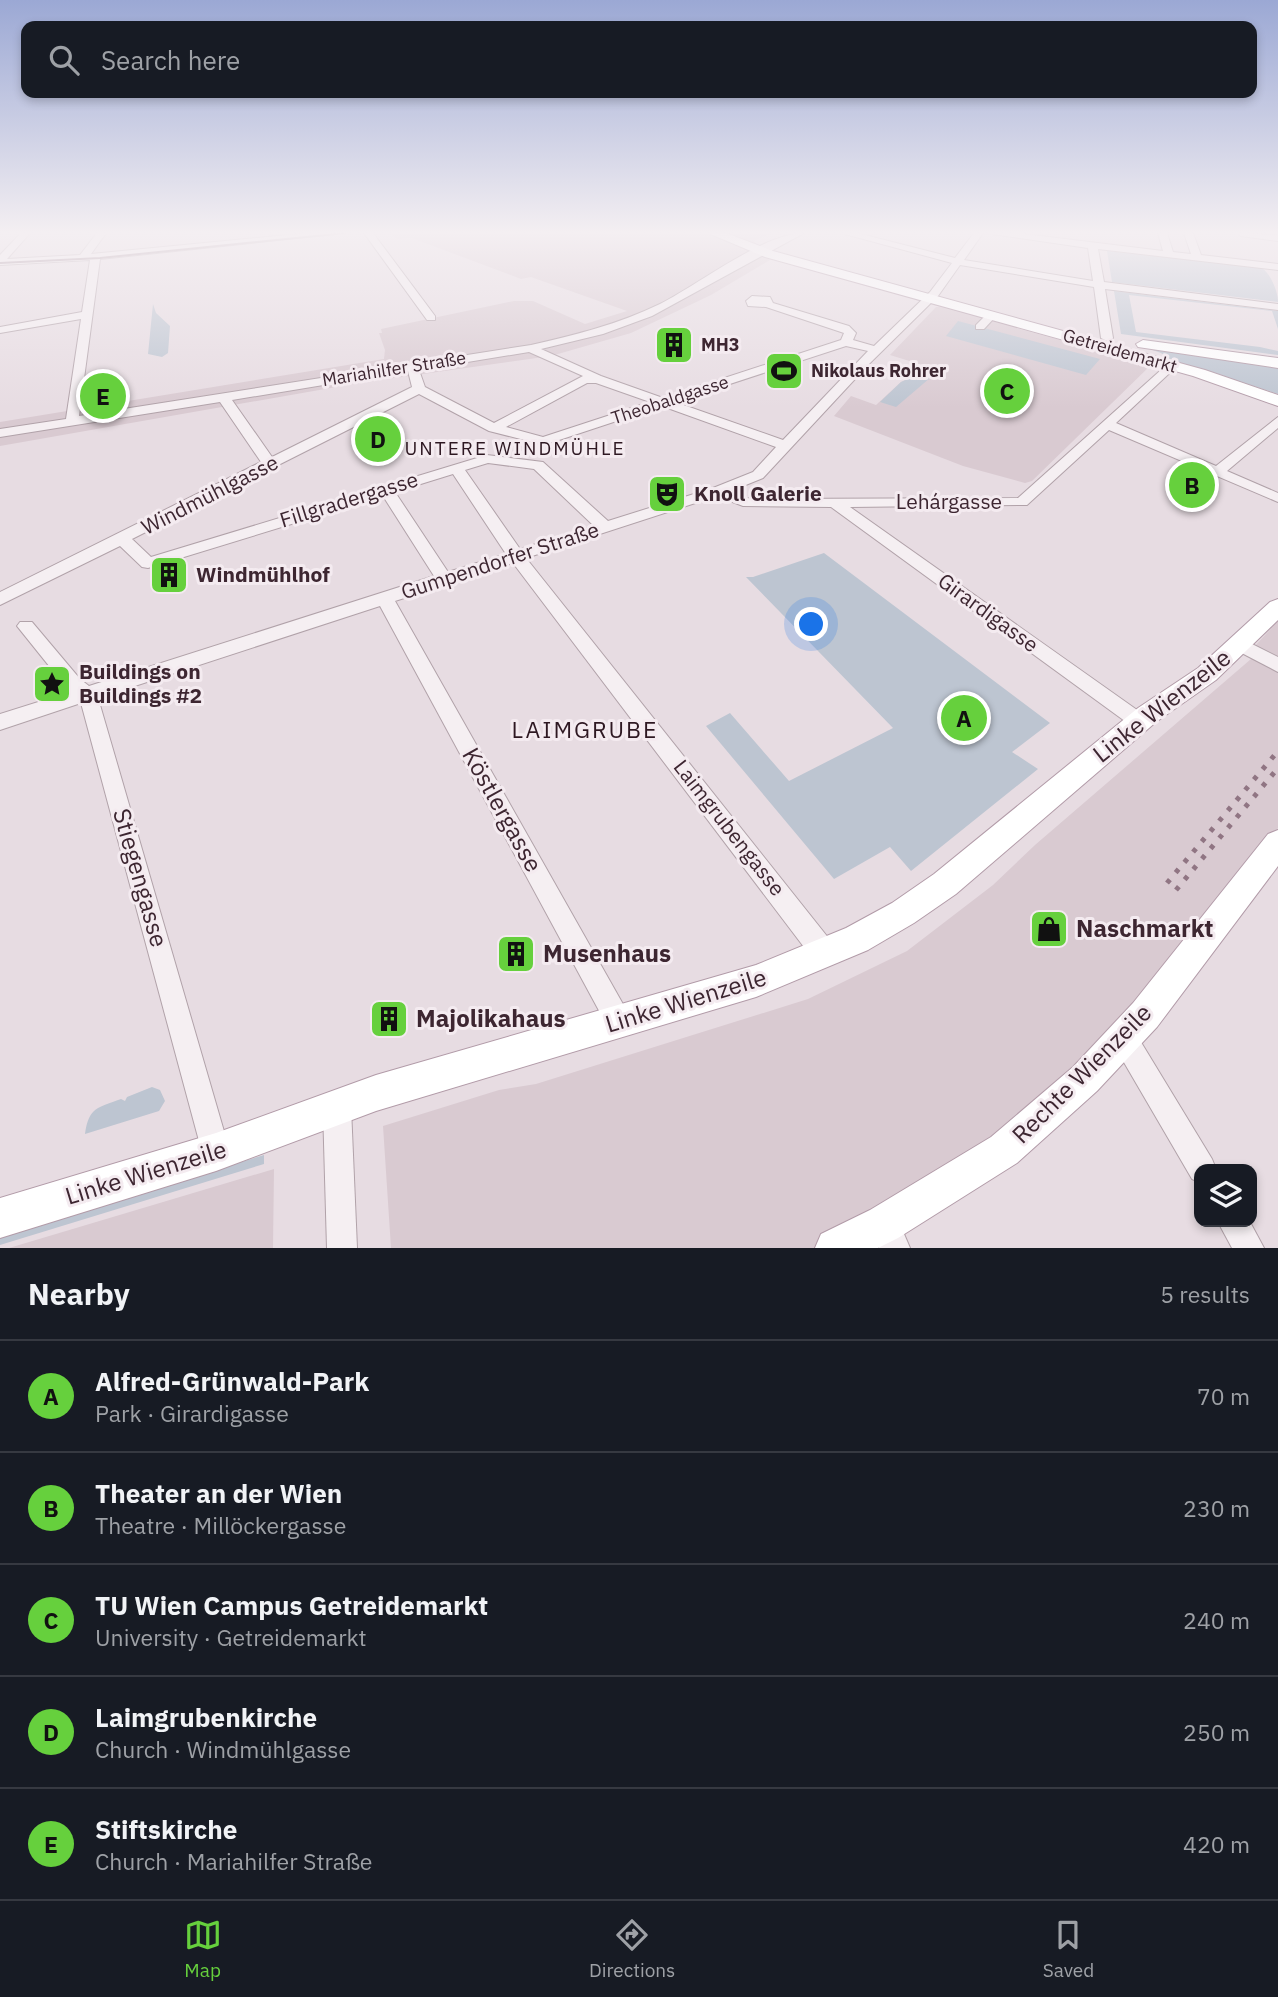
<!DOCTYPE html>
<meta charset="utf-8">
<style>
:root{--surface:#171b24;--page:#20242c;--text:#f1f3f6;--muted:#9ea1a6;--line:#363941;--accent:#66d03d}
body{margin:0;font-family:"IBM Plex Sans",sans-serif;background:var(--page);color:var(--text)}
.controls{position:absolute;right:21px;bottom:21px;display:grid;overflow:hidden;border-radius:14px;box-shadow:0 4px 10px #0003}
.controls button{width:63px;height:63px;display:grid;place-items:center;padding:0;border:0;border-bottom:2px solid var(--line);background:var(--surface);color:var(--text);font:35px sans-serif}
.you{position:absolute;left:812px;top:625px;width:24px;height:24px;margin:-18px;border:5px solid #fff;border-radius:50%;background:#1a73e8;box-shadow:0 0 0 10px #1a73e833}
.badge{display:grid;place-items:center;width:46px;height:46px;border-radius:50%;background:var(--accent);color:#111;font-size:23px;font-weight:700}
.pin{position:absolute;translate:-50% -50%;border:4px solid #fff;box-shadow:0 2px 7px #0006}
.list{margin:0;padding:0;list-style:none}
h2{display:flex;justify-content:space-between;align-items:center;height:91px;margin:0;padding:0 28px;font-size:30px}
h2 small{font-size:23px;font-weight:400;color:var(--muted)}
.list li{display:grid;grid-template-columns:46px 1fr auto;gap:21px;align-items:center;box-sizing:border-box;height:112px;padding:0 28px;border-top:2px solid var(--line)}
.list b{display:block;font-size:26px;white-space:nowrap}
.list p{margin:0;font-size:23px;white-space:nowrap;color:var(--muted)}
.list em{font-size:23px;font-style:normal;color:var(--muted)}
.icon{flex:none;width:38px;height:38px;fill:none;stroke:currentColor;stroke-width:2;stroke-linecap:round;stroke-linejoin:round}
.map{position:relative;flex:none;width:1278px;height:1248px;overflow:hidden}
.search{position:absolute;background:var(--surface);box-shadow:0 4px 10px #0003;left:21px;right:21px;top:21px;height:77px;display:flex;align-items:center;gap:18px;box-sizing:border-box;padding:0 24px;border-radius:14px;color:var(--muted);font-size:26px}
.sheet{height:651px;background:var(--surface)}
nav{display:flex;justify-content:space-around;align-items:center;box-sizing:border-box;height:98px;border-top:2px solid var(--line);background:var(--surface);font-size:19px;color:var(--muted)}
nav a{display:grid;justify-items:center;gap:4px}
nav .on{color:var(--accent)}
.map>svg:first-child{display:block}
.built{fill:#d9cad1}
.green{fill:#bdc5d1}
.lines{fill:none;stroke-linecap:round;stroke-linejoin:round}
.minor-casing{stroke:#b1a2a9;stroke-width:2}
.major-casing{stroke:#b29ba8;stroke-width:2}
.minor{fill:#f5eff2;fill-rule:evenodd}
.major{fill:#fff;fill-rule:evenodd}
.tram{stroke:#907583;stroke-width:2}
.rail{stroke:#907583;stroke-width:5;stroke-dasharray:4.5 9;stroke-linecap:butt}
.labels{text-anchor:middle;stroke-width:6;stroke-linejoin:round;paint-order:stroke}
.far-poi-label{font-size:18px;font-weight:bold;fill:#3d2631;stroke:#f4ebf0;text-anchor:start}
.far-street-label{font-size:18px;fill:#3d2631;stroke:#f4ebf0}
.far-neighbourhood-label{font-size:19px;letter-spacing:2px;fill:#2e1822;stroke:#f4ebf0}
.poi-label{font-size:21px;font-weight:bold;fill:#3d2631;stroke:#f4ebf0;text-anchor:start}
.street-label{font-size:21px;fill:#3d2631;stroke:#f4ebf0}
.neighbourhood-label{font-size:23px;letter-spacing:2px;fill:#2e1822;stroke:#f4ebf0}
.near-street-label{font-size:24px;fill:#3d2631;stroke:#f4ebf0}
.near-poi-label{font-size:24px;font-weight:bold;fill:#3d2631;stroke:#f4ebf0;text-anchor:start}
</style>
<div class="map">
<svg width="1278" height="1248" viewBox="0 0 1278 1248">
<rect width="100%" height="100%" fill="#e7dce2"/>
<!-- built -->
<g class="built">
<path d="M771,233L754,241L770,260L711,295L631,333L551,356L359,383L0,446V422L384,359L385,350L379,333H382L381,329L514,301H533L585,324L627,311L531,277L521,279L412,238L398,239L391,234Z"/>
<path d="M936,307H940L1151,365L1032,481L1025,483L963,466L834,416L851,396L876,405L901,382L932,368L890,355Z"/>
<path d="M1278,621V828L1139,1018L1006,1131L825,1248H391L383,1126L499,1090L536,1084L808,999L907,951L993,885L1035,845L1251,659L1253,648Z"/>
<path d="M274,1169L273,1248H9Z"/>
</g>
<!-- green -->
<g class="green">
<path d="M1107,251L1260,267C1270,272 1278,291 1278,302L1112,282Z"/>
<path d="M1114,291L1278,311V329L1272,311L1129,295L1136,332L1260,347L1278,351V355L1121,334Z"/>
<path d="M153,304L156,313L170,326L168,353L162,357L148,354Z"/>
<path d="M958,321L1100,359L1086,375L946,336Z"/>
<path d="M1147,348L1278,365V394L1168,359L1161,353Z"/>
<path d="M929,369L937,372L896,407L880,402L901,382Z"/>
<path d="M824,553L1050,723L1012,752L1038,769L911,871L890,847L834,879L706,726L730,713L789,781L893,728L746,577H753Z"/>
<path d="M152,1087L160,1090L165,1101L159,1111L85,1134C89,1107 97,1108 121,1099L125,1101L127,1097Z"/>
<path d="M264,1155V1164L0,1245V1236Z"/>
</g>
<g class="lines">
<defs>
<g id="minor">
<path d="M21,233H30L7,259L80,255L97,233H106L91,254L308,233H344L100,259L79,416L531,345C575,335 619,324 660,304C698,285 764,233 804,233L652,316L603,334L541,349L601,376L663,398L841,340L844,333L766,307L748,306L746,301L752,296L770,297L773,303L849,326L856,333L853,340L874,346L930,292L952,263L841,233H857L955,258L974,233H983L964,260L1093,281L1088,248L985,233H1016L1163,251L1158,233H1167L1173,252L1191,254L1184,233H1193L1201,255L1278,264V270L1098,249L1104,282L1278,304V310L1105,289L1113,338L1107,341L1101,338L1094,287L960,265L938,296L869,364L763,478L731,491L746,498L758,499L1018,498L1171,361L1175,362V368L1116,423L1216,466L1278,417V428L1227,471L1278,493V502L1109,430L1027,505L850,507L1147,717L1150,722L1147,727L1140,730L1133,727L831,507L743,506L717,496L526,558L834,945L837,954L834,963L825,966L816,963L513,563L395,601L628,1013L632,1022L628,1031L619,1035L610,1031L380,606L98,698L230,1152L226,1162L216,1166L206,1162L202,1152L81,703L0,730V714L70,692L17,626L20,622H32L80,679L89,686L434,576L383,496L148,568L142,567L120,546L0,605V592L261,462L220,402L0,437V429L66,419L81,319L0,333V327L82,312L90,260L0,265V255ZM846,346L868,351L783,440L675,402ZM529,352L583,376L494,423L425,387L419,370ZM408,371L412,387L272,457L232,400ZM587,383H596L650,402L543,437L506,427ZM419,394L489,431L544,445L662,406L776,447L753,472L713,488L608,521L543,462L487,455L151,557L132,539ZM488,463L534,469L594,526L520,549L465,470ZM453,474L506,554L448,572L395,492Z"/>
<path d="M364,233H373L435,316V320H427Z"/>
<path d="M1237,233L1278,235V241L1241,236Z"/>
<path d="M988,313L997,315L984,329H976V325Z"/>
<path d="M1240,638L1278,657V672L1234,649L1231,644L1234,639Z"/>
<path d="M1124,1025L1133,1029L1212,1159L1216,1169H1199V1182L1192,1179L1115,1047L1111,1038L1115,1029Z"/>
<path d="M337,1094L347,1098L351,1108L357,1248H327L323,1108L327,1098Z"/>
<path d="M884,1209L895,1213L910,1248H879L869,1224L873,1213Z"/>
<path d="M1218,1222H1250L1264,1248H1232Z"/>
</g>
<g id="major">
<path d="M708,233H726L773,251L1205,370L1278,395V406L1193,376L765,257Z"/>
<path d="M1143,340L1278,358V368L1138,347L1136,344Z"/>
<path d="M1278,599V620L1216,680L1156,722L956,894L914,923L868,950L756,997L376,1111L216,1171L0,1238V1198L216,1133L376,1075L756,965L846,928L892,903L934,874L1138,708L1198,668L1270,602Z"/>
<path d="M1278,830V866L1157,1027L1097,1091L1017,1163L898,1238L878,1248H815L821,1234L870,1210L991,1137L1073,1067L1133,1003L1268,834Z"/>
</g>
</defs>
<!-- minor casing -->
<use href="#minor" class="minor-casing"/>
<!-- major casing -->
<use href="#major" class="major-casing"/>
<!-- minor -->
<use href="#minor" class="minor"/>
<!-- major -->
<use href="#major" class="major"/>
<!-- tram -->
<path class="tram" d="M0,263L100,258L345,233"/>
<!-- rail -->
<g class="rail">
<path d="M1167,883L1278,751"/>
<path d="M1176,890L1278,768"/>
</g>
</g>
<!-- sky -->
<linearGradient id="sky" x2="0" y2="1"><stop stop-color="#9ba8d4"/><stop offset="0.57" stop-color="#f4eff2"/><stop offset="1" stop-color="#f4eff2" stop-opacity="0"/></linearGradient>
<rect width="1278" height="408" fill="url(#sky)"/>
<!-- icons -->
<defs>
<symbol id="building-square" viewBox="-11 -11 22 22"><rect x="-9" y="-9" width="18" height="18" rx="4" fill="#66d03d" stroke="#f4ebf0"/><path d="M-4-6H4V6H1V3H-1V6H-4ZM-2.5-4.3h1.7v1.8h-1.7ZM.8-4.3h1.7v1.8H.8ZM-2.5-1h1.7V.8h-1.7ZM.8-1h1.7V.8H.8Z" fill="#111"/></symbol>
<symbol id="stadium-square" viewBox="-11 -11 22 22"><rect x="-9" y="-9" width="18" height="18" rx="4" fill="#66d03d" stroke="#f4ebf0"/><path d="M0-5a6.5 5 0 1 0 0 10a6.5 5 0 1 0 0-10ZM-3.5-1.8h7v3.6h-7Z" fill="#111"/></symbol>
<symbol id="theatre-square" viewBox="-11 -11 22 22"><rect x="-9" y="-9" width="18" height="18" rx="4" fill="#66d03d" stroke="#f4ebf0"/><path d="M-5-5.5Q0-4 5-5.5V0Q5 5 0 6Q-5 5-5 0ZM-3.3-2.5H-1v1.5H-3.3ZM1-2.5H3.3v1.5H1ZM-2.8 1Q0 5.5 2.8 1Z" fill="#111"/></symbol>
<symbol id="sight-square" viewBox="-11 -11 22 22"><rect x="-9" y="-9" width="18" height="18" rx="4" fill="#66d03d" stroke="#f4ebf0"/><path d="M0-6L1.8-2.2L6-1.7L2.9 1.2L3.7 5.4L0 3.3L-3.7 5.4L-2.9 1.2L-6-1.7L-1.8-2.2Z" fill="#111"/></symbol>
<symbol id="shop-square" viewBox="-11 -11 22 22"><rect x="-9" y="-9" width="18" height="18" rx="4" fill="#66d03d" stroke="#f4ebf0"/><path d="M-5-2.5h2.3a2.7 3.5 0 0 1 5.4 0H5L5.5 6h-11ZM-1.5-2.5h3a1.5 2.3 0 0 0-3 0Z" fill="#111"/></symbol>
</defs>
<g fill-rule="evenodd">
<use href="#building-square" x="652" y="323" width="44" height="44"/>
<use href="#stadium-square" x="762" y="349" width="44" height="44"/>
<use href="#theatre-square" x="645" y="472" width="44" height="44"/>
<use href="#building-square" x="147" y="553" width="44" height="44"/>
<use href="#sight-square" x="30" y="662" width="44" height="44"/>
<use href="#shop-square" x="1027" y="907" width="44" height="44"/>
<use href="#building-square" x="494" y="932" width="44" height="44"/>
<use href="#building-square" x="367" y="997" width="44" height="44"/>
</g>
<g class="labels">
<!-- far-poi labels -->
<g class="far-poi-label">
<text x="701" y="351">MH3</text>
<text x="811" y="377">Nikolaus Rohrer</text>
</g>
<!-- far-street labels -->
<g class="far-street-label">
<text transform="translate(1120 351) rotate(16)" y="6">Getreidemarkt</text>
<text transform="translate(394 369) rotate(-9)" y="6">Mariahilfer Straße</text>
<text transform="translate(670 400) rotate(-18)" y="6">Theobaldgasse</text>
</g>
<!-- far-neighbourhood labels -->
<g class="far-neighbourhood-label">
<text x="515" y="455">UNTERE WINDMÜHLE</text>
</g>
<!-- poi labels -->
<g class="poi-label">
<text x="694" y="501">Knoll Galerie</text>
<text x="196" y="582">Windmühlhof</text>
<text x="79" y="679">Buildings on<tspan x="79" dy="24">Buildings #2</tspan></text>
</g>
<!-- street labels -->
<g class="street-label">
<text transform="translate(210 495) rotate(-27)" y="7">Windmühlgasse</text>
<text transform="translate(349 500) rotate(-17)" y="7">Fillgradergasse</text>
<text x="949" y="509">Lehárgasse</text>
<text transform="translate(500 561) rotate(-18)" y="7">Gumpendorfer Straße</text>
<text transform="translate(988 613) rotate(36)" y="7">Girardigasse</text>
<text transform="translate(729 828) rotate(52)" y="7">Laimgrubengasse</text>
</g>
<!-- neighbourhood labels -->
<g class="neighbourhood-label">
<text x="585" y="738">LAIMGRUBE</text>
</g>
<!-- near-street labels -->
<g class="near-street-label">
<text transform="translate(1162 706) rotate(-38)" y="8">Linke Wienzeile</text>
<text transform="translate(502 810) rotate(61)" y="8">Köstlergasse</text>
<text transform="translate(140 878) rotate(74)" y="8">Stiegengasse</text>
<text transform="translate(686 1001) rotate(-17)" y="8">Linke Wienzeile</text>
<text transform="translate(1082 1074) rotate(-45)" y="8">Rechte Wienzeile</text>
<text transform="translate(146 1173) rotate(-17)" y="8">Linke Wienzeile</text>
</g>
<!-- near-poi labels -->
<g class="near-poi-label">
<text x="1076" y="937">Naschmarkt</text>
<text x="543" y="962">Musenhaus</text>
<text x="416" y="1027">Majolikahaus</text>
</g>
</g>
</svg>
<div class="controls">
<button><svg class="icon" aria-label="layers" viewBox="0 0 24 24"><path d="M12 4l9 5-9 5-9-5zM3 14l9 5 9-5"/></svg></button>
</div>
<div class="you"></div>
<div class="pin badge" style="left:964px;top:718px">A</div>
<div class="pin badge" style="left:1192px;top:485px">B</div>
<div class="pin badge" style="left:1007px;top:391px">C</div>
<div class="pin badge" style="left:378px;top:439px">D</div>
<div class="pin badge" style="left:103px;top:396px">E</div>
<div class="search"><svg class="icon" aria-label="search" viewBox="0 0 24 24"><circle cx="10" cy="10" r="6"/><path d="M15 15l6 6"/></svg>Search here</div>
</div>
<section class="sheet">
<h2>Nearby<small>5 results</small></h2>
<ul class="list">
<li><span class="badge">A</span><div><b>Alfred-Grünwald-Park</b><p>Park · Girardigasse</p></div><em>70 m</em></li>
<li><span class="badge">B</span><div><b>Theater an der Wien</b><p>Theatre · Millöckergasse</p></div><em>230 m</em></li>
<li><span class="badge">C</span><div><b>TU Wien Campus Getreidemarkt</b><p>University · Getreidemarkt</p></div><em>240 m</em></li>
<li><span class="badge">D</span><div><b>Laimgrubenkirche</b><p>Church · Windmühlgasse</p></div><em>250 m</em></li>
<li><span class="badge">E</span><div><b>Stiftskirche</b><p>Church · Mariahilfer Straße</p></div><em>420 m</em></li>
</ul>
</section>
<nav>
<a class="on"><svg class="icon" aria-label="map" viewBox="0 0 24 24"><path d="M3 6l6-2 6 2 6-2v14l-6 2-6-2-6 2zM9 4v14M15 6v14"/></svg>Map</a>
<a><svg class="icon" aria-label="directions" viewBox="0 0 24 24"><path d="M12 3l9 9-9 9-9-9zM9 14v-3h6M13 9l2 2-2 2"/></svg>Directions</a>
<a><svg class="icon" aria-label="saved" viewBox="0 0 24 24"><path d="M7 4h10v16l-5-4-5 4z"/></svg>Saved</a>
</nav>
